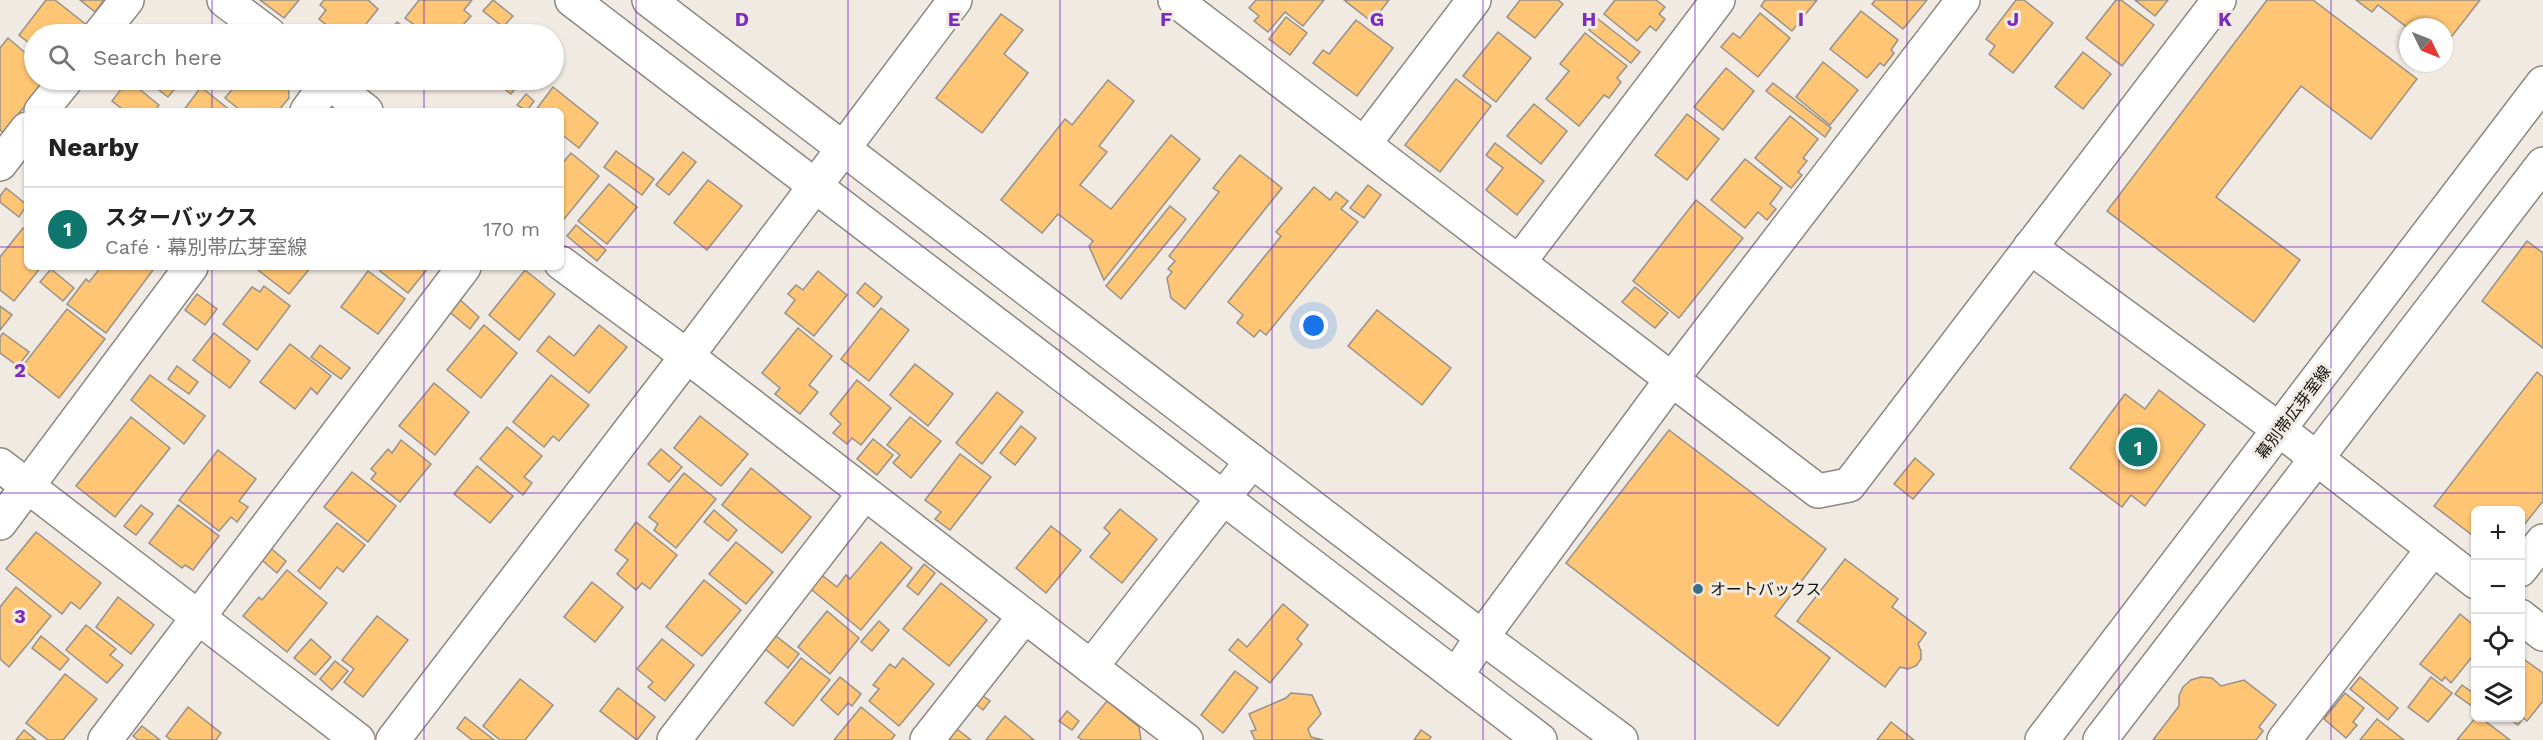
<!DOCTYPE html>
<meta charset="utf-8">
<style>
:root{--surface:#fff;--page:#f2f2f2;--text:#222;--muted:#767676;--line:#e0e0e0;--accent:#0f766e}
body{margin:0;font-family:"Work Sans","Noto Sans JP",sans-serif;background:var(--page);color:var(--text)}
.controls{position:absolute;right:18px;bottom:18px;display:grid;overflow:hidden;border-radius:9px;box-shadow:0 2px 4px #0004}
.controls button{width:54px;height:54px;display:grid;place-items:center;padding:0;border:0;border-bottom:2px solid var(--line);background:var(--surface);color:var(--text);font:30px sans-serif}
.compass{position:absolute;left:2399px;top:18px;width:54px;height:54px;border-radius:50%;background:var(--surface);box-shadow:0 2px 4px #0004;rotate:133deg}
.you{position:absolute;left:1314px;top:326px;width:21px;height:21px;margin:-15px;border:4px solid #fff;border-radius:50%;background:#1a73e8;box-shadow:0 0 0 9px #1a73e833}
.badge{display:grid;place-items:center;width:39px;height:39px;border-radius:50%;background:var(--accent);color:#fff;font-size:20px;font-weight:700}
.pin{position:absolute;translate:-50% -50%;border:3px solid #fff;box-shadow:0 2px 6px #0006}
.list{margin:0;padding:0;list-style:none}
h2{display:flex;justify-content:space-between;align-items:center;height:78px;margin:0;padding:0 24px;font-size:26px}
h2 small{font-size:20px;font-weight:400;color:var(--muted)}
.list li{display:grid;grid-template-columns:39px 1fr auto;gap:18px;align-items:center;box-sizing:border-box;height:84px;padding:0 24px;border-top:2px solid var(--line)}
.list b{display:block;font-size:22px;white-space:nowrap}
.list p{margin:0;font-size:20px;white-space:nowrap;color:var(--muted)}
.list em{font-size:20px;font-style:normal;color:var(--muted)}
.icon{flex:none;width:33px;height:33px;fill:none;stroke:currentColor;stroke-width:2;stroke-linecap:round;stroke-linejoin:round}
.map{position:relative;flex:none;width:2543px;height:740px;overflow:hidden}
.search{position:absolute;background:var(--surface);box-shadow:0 2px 4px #0004;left:24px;top:24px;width:540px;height:66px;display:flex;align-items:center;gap:15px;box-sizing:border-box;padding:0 21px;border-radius:33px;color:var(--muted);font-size:22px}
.panel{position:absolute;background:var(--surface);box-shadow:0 2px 4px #0004;left:24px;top:108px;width:540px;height:162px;border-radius:9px}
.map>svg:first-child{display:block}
.building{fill:#fec574;stroke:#96918a;stroke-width:1.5}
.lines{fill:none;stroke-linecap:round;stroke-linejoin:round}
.minor-casing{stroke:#8d8881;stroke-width:36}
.tertiary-casing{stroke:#8d8881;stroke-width:36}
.primary-casing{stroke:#8d8881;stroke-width:36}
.minor{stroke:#fff;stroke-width:33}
.tertiary{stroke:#fff;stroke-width:33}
.primary{stroke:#fff;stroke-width:33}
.grid{fill:none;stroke:#7b2cbf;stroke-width:1.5;stroke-opacity:0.55}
.poi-dot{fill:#396f8a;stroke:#f0eae3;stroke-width:2}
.labels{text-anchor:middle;stroke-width:6;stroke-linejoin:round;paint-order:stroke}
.street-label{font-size:16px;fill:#12110e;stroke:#f0eae3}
.poi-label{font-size:16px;fill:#12110e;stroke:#f0eae3;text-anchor:start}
.grid-label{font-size:20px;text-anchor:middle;font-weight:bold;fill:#7b2cbf;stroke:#f0eae3;stroke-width:6;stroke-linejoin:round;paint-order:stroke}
</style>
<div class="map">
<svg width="2543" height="740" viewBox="0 0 2543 740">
<rect width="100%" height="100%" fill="#f0eae3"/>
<!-- building -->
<g class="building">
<path d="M46,0H55L88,26L81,34H34V47L19,35Z"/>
<path d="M80,0H104L95,12Z"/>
<path d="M260,0H299L284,18Z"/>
<path d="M324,0H368L378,9L358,34H338L319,19L326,10L320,5Z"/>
<path d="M419,0H472L464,10L471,16L455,34H427L405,18Z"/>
<path d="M493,0L513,16L503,27L483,11Z"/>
<path d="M1256,0H1324L1303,26L1285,12L1268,32L1254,21L1259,16L1249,8Z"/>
<path d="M1344,0H1389L1372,22Z"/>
<path d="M1520,0H1558L1563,4L1535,38L1507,17Z"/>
<path d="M1615,0H1656L1665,7L1659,14L1665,19L1656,31L1650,26L1637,41L1604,14Z"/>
<path d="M1765,0H1817L1792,31L1761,6Z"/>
<path d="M1875,0H1927L1903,29L1872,4Z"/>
<path d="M2016,0H2024L2053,23L2013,73L1989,54L1995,46L1986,39Z"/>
<path d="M2116,0H2121L2154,25L2122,66L2086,38Z"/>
<path d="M2135,0H2168L2155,16Z"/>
<path d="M2267,0H2313L2417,79L2371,139L2301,86L2216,197L2300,260L2254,322L2107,211Z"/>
<path d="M2356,0H2480L2452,36L2444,37V27L2408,28L2378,5L2372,12Z"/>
<path d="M1861,11L1898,40L1891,50L1894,53L1884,66L1880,63L1867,78L1830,49Z"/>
<path d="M1760,13L1790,38L1758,77L1721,47L1733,33L1740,38Z"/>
<path d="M1001,14L1023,30L1004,54L1028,73L982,133L936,98Z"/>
<path d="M1286,17L1307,33L1290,55L1269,39Z"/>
<path d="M1598,19L1640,52L1631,63L1589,30Z"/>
<path d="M1356,20L1393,48L1357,96L1313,63L1323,50L1329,54Z"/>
<path d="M397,22L413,34H374L380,28L388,34Z"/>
<path d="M1498,32L1531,58L1496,102L1463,76Z"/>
<path d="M1585,33L1627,66L1617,78L1621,82L1609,98L1604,95L1579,126L1546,99L1569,71L1560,64Z"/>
<path d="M8,38L29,56L32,52L34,54V80H47L3,132L0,130V48Z"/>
<path d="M2083,52L2111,74L2083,109L2055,87Z"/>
<path d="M1823,62L1858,90L1830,125L1796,97Z"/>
<path d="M1726,68L1754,91L1723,130L1694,107Z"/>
<path d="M1456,79L1491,106L1440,172L1405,145Z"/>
<path d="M128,80L159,105L154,111H125L112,101Z"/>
<path d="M146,80H182L168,97Z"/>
<path d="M240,80H288L289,98L278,111H241L225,98Z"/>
<path d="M493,80H522L511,94Z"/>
<path d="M1108,80L1134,101L1099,146L1107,152L1080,185L1111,209L1171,135L1200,159L1104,280L1089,246L1093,241L1058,214L1042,233L1001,200L1065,119L1072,125Z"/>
<path d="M1773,83L1831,128L1825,137L1766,91Z"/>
<path d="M201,87L231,111H183Z"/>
<path d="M553,87L598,123L579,148L561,134V111H535Z"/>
<path d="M526,94L534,101L527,111L517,105Z"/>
<path d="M1534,104L1567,131L1541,164L1507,136Z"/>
<path d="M1687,114L1719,139L1687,180L1655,155Z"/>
<path d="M1790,116L1818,139L1803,158L1807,161L1798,172L1802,175L1791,188L1755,158Z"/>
<path d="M1495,143L1544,181L1517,215L1486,190L1503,168L1486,155Z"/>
<path d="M616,151L654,179L642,195L604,167Z"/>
<path d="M683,152L696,162L669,195L656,185Z"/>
<path d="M571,153L599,176L561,223V165Z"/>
<path d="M1240,155L1282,188L1185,309L1171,298L1167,278L1172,272L1168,269L1175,261L1169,256L1219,192L1213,188Z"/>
<path d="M1745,159L1782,188L1770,204L1776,209L1767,220L1758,212L1745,228L1711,200Z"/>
<path d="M708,180L742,206L707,250L674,223Z"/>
<path d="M609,184L637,207L607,244L578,221Z"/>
<path d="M1368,185L1381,195L1364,218L1350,208Z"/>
<path d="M1314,187L1330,200L1336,192L1348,201L1341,209L1358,222L1266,335L1260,330L1254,337L1237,323L1243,315L1228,302L1281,236L1276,232Z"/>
<path d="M6,188L27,205L19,217L0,202V196Z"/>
<path d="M1696,200L1743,238L1679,318L1633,281Z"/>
<path d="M1170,206L1186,219L1121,299L1106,286Z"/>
<path d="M576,225L606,250L597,261L567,236Z"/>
<path d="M23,228L27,231V267H41L14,301L0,290V257Z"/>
<path d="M2527,241L2543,253V348L2482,301Z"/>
<path d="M101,267H150L153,270L106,333L67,304L86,279L89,282Z"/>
<path d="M254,267H311L289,294Z"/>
<path d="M383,267H429L408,293L380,271Z"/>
<path d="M51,269L74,288L63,301L40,282Z"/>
<path d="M525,270L555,294L519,340L489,315Z"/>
<path d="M368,271L405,299L378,334L341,307Z"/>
<path d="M818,271L847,295L814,336L785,313L795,300L788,294L796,285L803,290Z"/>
<path d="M865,283L882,297L874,307L857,293Z"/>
<path d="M264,286L290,306L257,350L223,324L252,287L260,292Z"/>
<path d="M1635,287L1668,313L1655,328L1622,302Z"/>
<path d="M197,294L217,309L205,325L185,310Z"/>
<path d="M457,297L479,317L470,329L446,309Z"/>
<path d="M0,306L12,315L0,330Z"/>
<path d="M881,308L909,330L869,381L841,359Z"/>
<path d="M67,309L105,339L59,398L21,368Z"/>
<path d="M1377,310L1451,368L1422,405L1348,346Z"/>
<path d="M484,325L517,353L481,398L447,370Z"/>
<path d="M599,325L627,347L589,393L537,351L549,336L574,356Z"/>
<path d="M798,328L832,356L809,385L818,392L800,414L775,394L780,388L762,373Z"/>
<path d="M3,333L29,352L18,366L0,353V337Z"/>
<path d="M214,333L250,361L230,388L193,360Z"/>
<path d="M290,344L331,376L317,394L311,388L295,409L260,382Z"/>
<path d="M320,345L350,368L341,379L311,357Z"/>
<path d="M915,364L953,394L928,426L890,395Z"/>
<path d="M177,366L198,382L189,394L168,379Z"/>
<path d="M2537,372L2543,377V501L2520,530V510H2476V538L2434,506Z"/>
<path d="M150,375L205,416L184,444L131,400Z"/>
<path d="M551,375L589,405L559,441L553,436L544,447L513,422Z"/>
<path d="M857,380L891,408L861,445L852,438L847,444L833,433L841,424L830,414Z"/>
<path d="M434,383L469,412L435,455L399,426Z"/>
<path d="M2159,390L2205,425L2145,506L2131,495L2122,507L2070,468L2125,394L2145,409Z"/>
<path d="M997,392L1023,412L982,464L956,443Z"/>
<path d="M700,416L748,454L721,486L674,448Z"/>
<path d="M131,417L170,448L115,517L76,486Z"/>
<path d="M910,417L941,441L911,478L893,463L900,455L887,445Z"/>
<path d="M1021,426L1036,438L1015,465L1000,453Z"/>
<path d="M507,427L542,456L524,477L532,483L523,495L480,459Z"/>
<path d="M1669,430L1826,549L1775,616L1830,658L1778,726L1566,563Z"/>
<path d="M873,439L893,455L877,475L857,459Z"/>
<path d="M401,440L431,464L400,502L371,479L376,473L371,469L388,449L392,453Z"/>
<path d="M661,449L682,467L669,482L648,464Z"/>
<path d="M218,450L256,479L239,501L248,507L237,522L231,517L219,531L179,500Z"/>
<path d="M960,454L991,477L950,530L935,519L941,512L925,500Z"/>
<path d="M1915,458L1934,474L1913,499L1894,484Z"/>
<path d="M477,466L513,496L490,523L454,494Z"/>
<path d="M751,468L811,517L782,553L722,505Z"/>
<path d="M352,472L396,506L368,542L324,507Z"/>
<path d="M684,473L716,499L676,548L654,530L658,524L649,517Z"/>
<path d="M141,505L153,514L136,535L124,526Z"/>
<path d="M178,505L219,536L193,570L185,565L182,568L149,543Z"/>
<path d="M1120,509L1157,539L1122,583L1090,557L1110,533L1104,528Z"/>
<path d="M714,510L737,530L728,541L704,522Z"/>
<path d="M636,522L677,555L650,589L642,583L636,590L617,574L628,560L615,550Z"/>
<path d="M337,523L365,545L343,572L337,567L320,589L298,571Z"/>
<path d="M1051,526L1081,550L1046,593L1016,568Z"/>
<path d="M36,532L101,583L80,609L71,602L62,614L6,569Z"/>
<path d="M736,542L773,572L746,604L709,574Z"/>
<path d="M881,542L912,568L861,630L807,586L819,573L837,587L846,575L850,579Z"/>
<path d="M267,545L286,561L277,573L257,556Z"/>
<path d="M1845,559L1898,599L1892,607L1926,633L1918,644L1921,651V659L1916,666L1908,669L1900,667L1885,687L1797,621Z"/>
<path d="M924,564L935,573L918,595L907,586Z"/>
<path d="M287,570L327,603L287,652L243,616L259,597L262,600Z"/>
<path d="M704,580L741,610L702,656L666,627Z"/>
<path d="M592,582L623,607L595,642L564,617Z"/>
<path d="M941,583L987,620L949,666L903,629Z"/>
<path d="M16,587L51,616L9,667L0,659V607Z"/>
<path d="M118,597L154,625L131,654L96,627Z"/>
<path d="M1283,604L1308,625L1297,639L1302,644L1270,683L1229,650L1238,639L1247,647Z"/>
<path d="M827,611L859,638L830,674L798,647Z"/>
<path d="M2460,614L2476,627V652L2451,683L2445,677L2442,681L2420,664Z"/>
<path d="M377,616L408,640L363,697L344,682L354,669L342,660Z"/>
<path d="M879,621L889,630L872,651L861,642Z"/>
<path d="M86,625L116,649L110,655L123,665L107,683L66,650Z"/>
<path d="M41,636L69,659L60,670L32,648Z"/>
<path d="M776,636L799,654L788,668L765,649Z"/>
<path d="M311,639L331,657L315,675L294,658Z"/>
<path d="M662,639L694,665L665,701L648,687L653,682L637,669Z"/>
<path d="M801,658L830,680L793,726L765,703Z"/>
<path d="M903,658L934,684L899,726L869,701L879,689L873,685L890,664L895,668Z"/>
<path d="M2525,660L2543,673V701L2527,721L2523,718L2518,725L2508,718H2520V666Z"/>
<path d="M335,661L348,671L332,690L320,679Z"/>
<path d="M1235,671L1258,688L1223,733L1201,715Z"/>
<path d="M65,674L97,699L63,740H48L26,723Z"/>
<path d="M840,677L861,694L852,706L848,703L838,715L821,700Z"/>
<path d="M2201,677L2212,678L2221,686L2244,680L2276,705L2259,727L2263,731L2256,740H2153L2179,706V696L2183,687L2191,680Z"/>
<path d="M2360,677L2398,708L2388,720L2350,689Z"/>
<path d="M2431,677L2452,693L2428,722L2408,707Z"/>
<path d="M520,679L553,705L525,740H500L483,726Z"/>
<path d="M2462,685L2476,695V709L2455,694Z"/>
<path d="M618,688L655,717L637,740L600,711Z"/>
<path d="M979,693L990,701L983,710L972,701Z"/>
<path d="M1291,693L1312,695L1321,714L1308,729L1311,737L1323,740H1255L1251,731L1256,730L1249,714L1286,698Z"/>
<path d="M2345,693L2364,708L2353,722L2357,725L2346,738L2324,719Z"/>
<path d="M1107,701L1139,727L1141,740H1082L1078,737Z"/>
<path d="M188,707L221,733L216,740H171L166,736Z"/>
<path d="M861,707L895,735L891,740H834Z"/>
<path d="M1067,711L1079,721L1072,730L1059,721Z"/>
<path d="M1005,716L1034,740H986Z"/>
<path d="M465,717L494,740H472L457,728Z"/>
<path d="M2476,717L2481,718L2510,740H2457Z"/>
<path d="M2377,719L2404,740H2360Z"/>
<path d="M1891,722L1914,740H1877Z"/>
<path d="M142,726L160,740H138L133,736Z"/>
<path d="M953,726L971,740H941Z"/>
<path d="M24,730L36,740H16Z"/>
<path d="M1421,730L1431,737L1429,740H1414Z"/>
</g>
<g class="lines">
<defs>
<g id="minor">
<path d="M224,0L269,34"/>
<path d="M1175,0L1818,491L1849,485L2219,0"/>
<path d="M100,34L127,0"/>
<path d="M326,80L366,111"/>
<path d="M41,111L66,80"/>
<path d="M307,111L329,81"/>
<path d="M1364,144L1474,0"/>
<path d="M0,164L27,129"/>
<path d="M2030,247L2280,430L2476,582"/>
<path d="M1519,262L1718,0"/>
<path d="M561,263L687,356L1186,740"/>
<path d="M0,465L358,740"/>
<path d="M0,523L191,267"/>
<path d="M2520,570L2543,541"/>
<path d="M2520,616L2543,634"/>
<path d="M1091,667L1252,461"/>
<path d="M1456,676L1482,637L1672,379L1963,0"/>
<path d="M105,740L464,267"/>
<path d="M393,740L687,356L955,0"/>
<path d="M674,740L864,494"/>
<path d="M927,740L1024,617"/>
<path d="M2284,740L2433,549"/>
</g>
<g id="tertiary">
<path d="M572,0L1540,740"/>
<path d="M649,0L1482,637L1621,740"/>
</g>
<g id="primary">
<path d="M2042,740L2543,83"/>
<path d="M2100,740L2543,164"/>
</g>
</defs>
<!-- minor casing -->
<use href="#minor" class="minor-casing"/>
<!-- tertiary casing -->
<use href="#tertiary" class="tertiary-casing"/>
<!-- primary casing -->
<use href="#primary" class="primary-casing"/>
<!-- minor -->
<use href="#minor" class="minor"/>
<!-- tertiary -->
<use href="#tertiary" class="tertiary"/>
<!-- primary -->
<use href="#primary" class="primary"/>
</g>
<!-- grid -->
<path class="grid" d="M212,0V34M424,0V34M636,0V740M848,0V740M1060,0V740M1272,0V740M1483,0V740M1695,0V740M1907,0V740M2119,0V740M2331,0V740M212,80V111M424,80V111M0,247H27M561,247H2543M212,267V740M424,267V740M0,493H2543"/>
<!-- markers -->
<circle class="poi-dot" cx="1698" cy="589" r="6"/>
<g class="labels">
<!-- street labels -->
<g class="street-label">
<text transform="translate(2293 412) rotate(-53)" y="6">幕別帯広芽室線</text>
</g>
<!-- poi labels -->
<g class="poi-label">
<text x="1710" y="595">オートバックス</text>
</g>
</g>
<g class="grid-label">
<text x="742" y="26">D</text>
<text x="954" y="26">E</text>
<text x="1166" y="26">F</text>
<text x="1377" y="26">G</text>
<text x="1589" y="26">H</text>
<text x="1801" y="26">I</text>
<text x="2013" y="26">J</text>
<text x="2225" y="26">K</text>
<text x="20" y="377">2</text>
<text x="20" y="623">3</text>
</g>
</svg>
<div class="controls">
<button>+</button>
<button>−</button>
<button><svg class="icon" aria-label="locate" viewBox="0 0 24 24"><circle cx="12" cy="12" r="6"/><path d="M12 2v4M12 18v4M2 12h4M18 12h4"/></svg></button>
<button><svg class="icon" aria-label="layers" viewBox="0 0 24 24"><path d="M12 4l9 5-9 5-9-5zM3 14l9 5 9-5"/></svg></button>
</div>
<svg class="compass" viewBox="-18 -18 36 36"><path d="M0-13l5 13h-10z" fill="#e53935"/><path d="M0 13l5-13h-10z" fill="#767676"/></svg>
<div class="you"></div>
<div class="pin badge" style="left:2138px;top:447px">1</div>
<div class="search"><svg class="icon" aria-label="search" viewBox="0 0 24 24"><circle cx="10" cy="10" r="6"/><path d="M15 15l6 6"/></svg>Search here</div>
<section class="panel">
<h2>Nearby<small></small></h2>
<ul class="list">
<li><span class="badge">1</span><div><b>スターバックス</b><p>Café · 幕別帯広芽室線</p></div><em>170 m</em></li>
</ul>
</section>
</div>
